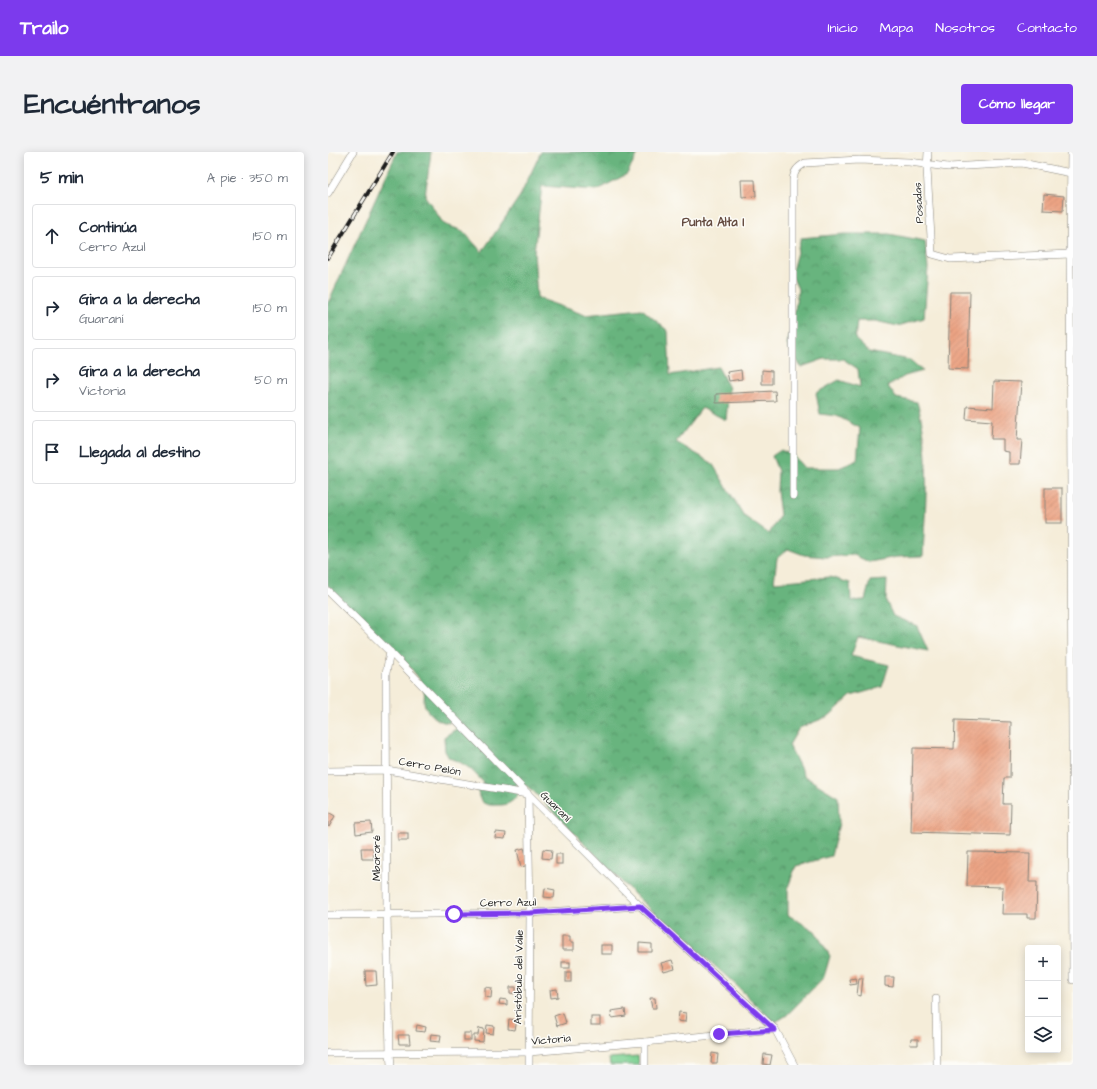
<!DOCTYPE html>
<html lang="es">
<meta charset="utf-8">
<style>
:root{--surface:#fff;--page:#f2f2f3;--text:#1f2937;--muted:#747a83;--line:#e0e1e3;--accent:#7c3aed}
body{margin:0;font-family:"Architects Daughter",sans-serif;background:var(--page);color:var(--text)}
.controls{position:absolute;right:12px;bottom:12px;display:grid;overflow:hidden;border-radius:4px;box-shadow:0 2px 10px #0003}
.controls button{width:36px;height:36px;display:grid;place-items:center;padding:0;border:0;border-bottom:1px solid var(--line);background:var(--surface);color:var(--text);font:20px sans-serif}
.stop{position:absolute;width:12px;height:12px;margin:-9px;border:3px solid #7c3aed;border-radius:50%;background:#fff}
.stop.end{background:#7c3aed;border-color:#fff;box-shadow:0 1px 4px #0008}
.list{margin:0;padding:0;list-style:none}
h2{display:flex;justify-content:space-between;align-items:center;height:52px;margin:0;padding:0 16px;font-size:17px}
h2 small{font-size:13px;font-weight:400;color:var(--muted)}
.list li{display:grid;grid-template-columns:26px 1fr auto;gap:12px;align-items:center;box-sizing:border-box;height:64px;margin:0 8px 8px;padding:0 8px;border:1px solid var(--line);border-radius:4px}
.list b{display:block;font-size:15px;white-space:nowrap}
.list p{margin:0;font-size:13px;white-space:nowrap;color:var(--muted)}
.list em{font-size:13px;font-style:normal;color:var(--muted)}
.icon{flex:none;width:22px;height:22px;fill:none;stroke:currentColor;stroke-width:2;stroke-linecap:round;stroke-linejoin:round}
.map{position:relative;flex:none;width:745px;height:913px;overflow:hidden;border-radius:4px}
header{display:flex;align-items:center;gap:24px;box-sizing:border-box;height:56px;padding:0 20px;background:var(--accent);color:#fff}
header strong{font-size:19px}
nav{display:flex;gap:22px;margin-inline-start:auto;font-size:14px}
.intro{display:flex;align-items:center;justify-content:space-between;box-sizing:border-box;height:96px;padding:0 24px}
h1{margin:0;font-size:28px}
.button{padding:10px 18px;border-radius:4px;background:var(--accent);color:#fff;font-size:14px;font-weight:700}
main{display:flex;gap:24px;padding:0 24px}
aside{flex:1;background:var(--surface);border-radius:4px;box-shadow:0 2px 10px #0003}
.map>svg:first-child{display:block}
.green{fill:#80d294;stroke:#4e7758}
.forest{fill:url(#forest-crowns);stroke:#42684d}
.building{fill:url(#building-hatch)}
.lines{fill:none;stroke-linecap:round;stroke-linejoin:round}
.minor-casing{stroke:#88847a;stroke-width:8}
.minor{stroke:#fff;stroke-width:7}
.rail-casing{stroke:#1c1c1c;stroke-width:4}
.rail{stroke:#fdfcf7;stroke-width:2.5;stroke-dasharray:8;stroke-linecap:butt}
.route{stroke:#7c3aed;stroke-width:5}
.labels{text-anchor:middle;stroke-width:3;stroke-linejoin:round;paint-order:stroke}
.street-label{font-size:11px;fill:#1c1c1c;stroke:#fdfcf7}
.neighbourhood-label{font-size:12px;font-weight:bold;fill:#644b40;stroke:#fdfcf7}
</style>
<header>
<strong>Trailo</strong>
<nav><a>Inicio</a><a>Mapa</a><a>Nosotros</a><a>Contacto</a></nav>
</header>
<div class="intro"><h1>Encuéntranos</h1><a class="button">Cómo llegar</a></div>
<main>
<aside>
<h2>5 min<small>A pie · 350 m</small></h2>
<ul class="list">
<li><svg class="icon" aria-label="ahead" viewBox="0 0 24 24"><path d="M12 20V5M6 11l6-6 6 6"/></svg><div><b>Continúa</b><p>Cerro Azul</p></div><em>150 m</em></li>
<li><svg class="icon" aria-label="right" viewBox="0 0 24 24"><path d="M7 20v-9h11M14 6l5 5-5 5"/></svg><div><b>Gira a la derecha</b><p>Guaraní</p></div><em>150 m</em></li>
<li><svg class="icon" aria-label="right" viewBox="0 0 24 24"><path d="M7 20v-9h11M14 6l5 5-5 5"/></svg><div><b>Gira a la derecha</b><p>Victoria</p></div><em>50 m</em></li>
<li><svg class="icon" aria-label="arrive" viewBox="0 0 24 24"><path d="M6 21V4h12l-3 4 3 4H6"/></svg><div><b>Llegada al destino</b></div></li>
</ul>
</aside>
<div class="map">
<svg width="745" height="913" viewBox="0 0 745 913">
<defs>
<pattern id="forest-crowns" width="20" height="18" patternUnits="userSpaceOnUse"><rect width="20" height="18" fill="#68b47e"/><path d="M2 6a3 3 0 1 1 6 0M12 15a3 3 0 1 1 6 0" fill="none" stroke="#559266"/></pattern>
<pattern id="building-hatch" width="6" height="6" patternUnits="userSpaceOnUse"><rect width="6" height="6" fill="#eba383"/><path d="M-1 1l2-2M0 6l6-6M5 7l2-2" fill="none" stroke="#c98c71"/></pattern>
</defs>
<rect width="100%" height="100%" fill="#fdfcf7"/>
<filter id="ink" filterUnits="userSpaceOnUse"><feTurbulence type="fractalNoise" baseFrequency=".025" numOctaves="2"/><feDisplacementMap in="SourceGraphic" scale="8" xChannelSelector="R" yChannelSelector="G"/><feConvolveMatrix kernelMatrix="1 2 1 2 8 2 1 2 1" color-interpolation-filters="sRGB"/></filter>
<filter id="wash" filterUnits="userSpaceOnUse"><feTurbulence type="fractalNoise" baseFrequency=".012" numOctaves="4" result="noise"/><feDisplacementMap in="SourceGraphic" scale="16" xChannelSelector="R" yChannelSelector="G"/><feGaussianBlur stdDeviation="0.9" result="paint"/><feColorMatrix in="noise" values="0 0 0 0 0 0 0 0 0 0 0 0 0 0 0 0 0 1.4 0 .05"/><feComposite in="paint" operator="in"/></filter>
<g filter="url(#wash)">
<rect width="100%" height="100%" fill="#f5edd9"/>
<!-- green -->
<path class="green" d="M310,904L311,913H282L281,906Z"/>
<!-- forest -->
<path class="forest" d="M69,0H103L97,44L116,72L135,79L154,100L192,44L213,0H311L299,22L269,38L214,34L206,100L209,146L257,163L314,157L340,179L342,223L390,215L401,236L398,268L374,256L348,290L384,311L416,364L441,382L452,363L449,339L450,319L444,304L453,298L466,304L476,316H511L529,308L532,276L509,264L492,262L488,241L511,228L532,235L530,217L515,207H496L473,215L459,193L466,164L470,137L463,122L473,86L516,82H561L597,89L600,116L596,166L570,174L547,169H529L527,187L541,200L582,208L595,219L577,224L560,234L568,246L589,250C604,300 597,353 595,404L569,405L541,410L526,403L498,405L476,403L460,397L449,406L446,430L502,425L522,431L523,449L537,448L542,429L559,428L558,449L565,464L589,474L600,499L530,485L523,504L561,513L554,535L523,544L501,564L471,576L461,593L476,624L510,645L511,671L503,704L468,714L460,735V763L487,779L502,804L496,825L459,863L446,871L406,831L310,746L205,639L196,632L190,630L188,635L190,642C188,645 187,647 184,649C179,653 175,653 169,653C156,654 150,650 150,637L156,631C143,617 139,612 121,606L117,599L116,585L128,577L131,571L125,567L121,571C110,570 98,562 96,550C96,546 97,542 96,538C94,528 87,522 81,514L0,434V151Z"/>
<g id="blocks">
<!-- building -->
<g class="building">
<path d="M413,28H427L428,44L414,45Z"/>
<path d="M716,42L736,44L735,59L715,58Z"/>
<path d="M622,140H642L640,217L620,216Z"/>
<path d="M413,218L414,227L401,229L399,220Z"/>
<path d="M434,218L444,219V232H434Z"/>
<path d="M666,229L693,230L689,288H694L692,312H681V300L675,299V287H663L664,269L638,267L639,254L665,256Z"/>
<path d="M447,239L448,249L388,251V242Z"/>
<rect x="717" y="336" width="17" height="35"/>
<path d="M627,568L683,570L682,626H676L675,652H683L682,683L583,680L585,596L626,597Z"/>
<path d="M0,660L7,664L1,675L0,674Z"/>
<path d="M43,670L44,680L28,682L27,671Z"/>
<path d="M168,680L178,681L177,687L167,686Z"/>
<rect x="70" y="681" width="10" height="7"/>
<path d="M33,696H45L46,707H34Z"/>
<path d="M196,696L201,713L193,715L189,698Z"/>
<path d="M215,697L224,698L223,707L214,706Z"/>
<path d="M640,700L702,701L701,730H709L708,766H699V762H674L675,735L639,734Z"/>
<rect x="228" y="702" width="6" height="10"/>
<path d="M217,736L227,738L226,746L216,745Z"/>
<path d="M234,784H242V790H246V798H234Z"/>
<path d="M311,791L324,792V800H311Z"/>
<rect x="273" y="793" width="11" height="9"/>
<path d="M344,808L347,817L336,820L333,811Z"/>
<rect x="234" y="810" width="8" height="6"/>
<path d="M37,819H48L49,833L38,834Z"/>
<rect x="238" y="820" width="5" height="10"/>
<path d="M557,825H566L565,835L557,834Z"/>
<path d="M528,826L529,832L522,833L521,827Z"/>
<path d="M531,826H535L533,844L529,843Z"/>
<path d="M157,835L164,836L163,846L157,845Z"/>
<path d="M182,835H188V842L182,841Z"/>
<path d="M229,837L230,845L223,846L222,838Z"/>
<path d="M322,846H327L328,856H324Z"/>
<path d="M172,847L179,848V853L171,852Z"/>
<path d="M297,857L298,864L284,866L283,859Z"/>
<path d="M351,860L358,861L357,870L350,869Z"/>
<path d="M235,861L238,871L229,874L226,864Z"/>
<rect x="263" y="865" width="9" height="8"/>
<path d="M181,867L189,868L187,878L180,877Z"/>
<path d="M89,873L98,875L97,880L88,879Z"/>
<path d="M159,873L166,874L165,882L158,881Z"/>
<path d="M151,876L156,877L155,890L146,889V883H150Z"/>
<rect x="136" y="881" width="7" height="7"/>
<path d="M103,882L113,883L112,890L102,889Z"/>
<path d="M70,883H81L82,892H71Z"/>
<path d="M583,887H590V893H582Z"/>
<path d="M384,901L390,902L389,911H383Z"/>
<path d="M436,902L444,903L442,913L435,912Z"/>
</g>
</g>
</g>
<g filter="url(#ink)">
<use href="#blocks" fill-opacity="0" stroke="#88847a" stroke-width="1"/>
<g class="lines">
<defs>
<g id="minor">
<path d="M600,0L599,17L604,102L622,107L742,102"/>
<path d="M743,0L742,102L745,828"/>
<path d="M0,41L25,0"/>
<path d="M465,344V28C466,19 469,16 477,11L531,8L581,10L620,15L694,11L743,21"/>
<path d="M0,439L62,500L200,642L312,754L447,877L466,913"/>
<path d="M62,500L58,521L59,763L62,901L63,913"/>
<path d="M0,619L59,618L199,642"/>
<path d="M200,642L202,761L201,913"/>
<path d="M0,763L202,761L312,754"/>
<path d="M608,847L609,913"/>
<path d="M317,890V913"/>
<path d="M0,901L201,900L317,890L447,877"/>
</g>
</defs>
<!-- minor casing -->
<use href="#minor" class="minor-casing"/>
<!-- minor -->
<use href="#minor" class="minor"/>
<defs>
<path id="rail" d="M0,106L65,0"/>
</defs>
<!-- rail casing -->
<use href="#rail" class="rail-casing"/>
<!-- rail -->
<use href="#rail" class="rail"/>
</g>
</g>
<g class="lines" filter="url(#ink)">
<!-- route -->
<path class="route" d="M126,762L202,761L312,754L447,878L391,882"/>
</g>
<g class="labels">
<!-- street labels -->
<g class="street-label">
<text transform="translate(590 51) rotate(-93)" y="4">Posadas</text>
<text transform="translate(102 614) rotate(10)" y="4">Cerro Pelón</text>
<text transform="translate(228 654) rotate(45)" y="4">Guaraní</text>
<text transform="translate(48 706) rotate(-90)" y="4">Mbororé</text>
<text transform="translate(180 750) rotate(-1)" y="4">Cerro Azul</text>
<text transform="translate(190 825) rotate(-89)" y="4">Aristóbulo del Valle</text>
<text transform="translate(223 887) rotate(-5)" y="4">Victoria</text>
</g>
<!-- neighbourhood labels -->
<g class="neighbourhood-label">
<text x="385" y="74">Punta Alta I</text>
</g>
</g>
</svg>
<div class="controls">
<button>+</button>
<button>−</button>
<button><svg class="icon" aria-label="layers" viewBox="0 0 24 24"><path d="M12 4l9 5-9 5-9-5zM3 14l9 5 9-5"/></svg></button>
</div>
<div class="stop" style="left:126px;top:762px"></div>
<div class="stop end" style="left:391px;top:882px"></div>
</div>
</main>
